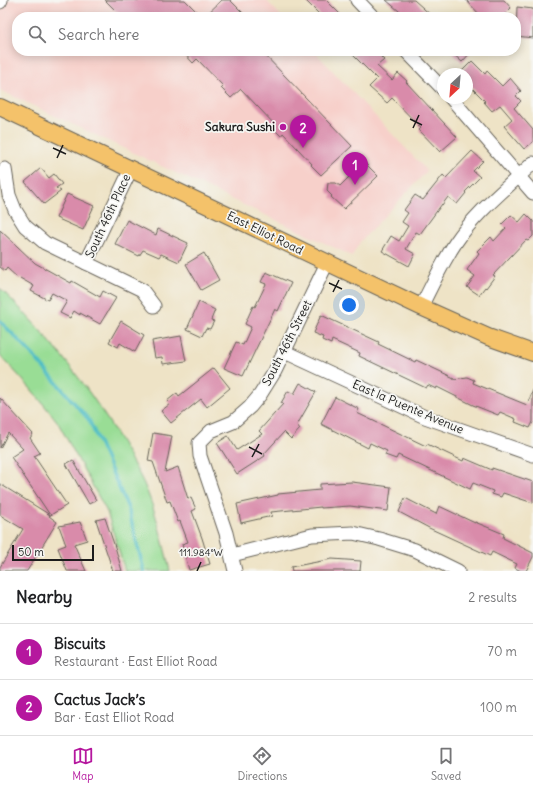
<!DOCTYPE html>
<meta charset="utf-8">
<style>
:root{--surface:#fff;--page:#f6f6f6;--text:#202124;--muted:#757577;--line:#e0e0e0;--accent:#b5179e}
body{margin:0;font-family:Delius,sans-serif;background:var(--page);color:var(--text)}
.compass{position:absolute;left:437px;top:68px;width:36px;height:36px;border-radius:50%;background:var(--surface);box-shadow:0 2px 10px #0003;rotate:206deg}
.scale{position:absolute;left:12px;bottom:10px;width:82px;box-sizing:border-box;padding-left:4px;border:2px solid #1c1c1c;border-top:0;font-size:11px;line-height:14px;white-space:nowrap;color:#1c1c1c;-webkit-text-stroke:3px #f6f6f2;paint-order:stroke}
.you{position:absolute;left:349px;top:305px;width:14px;height:14px;margin:-10px;border:3px solid #fff;border-radius:50%;background:#1a73e8;box-shadow:0 0 0 6px #1a73e833}
.badge{display:grid;place-items:center;width:26px;height:26px;border-radius:50%;background:var(--accent);color:#fff;font-size:13px;font-weight:700}
.pin{position:absolute;translate:-50% -33px;filter:drop-shadow(0 1px 2px #0008)}
.pin::after{content:'';position:absolute;top:21px;width:14px;height:12px;background:inherit;clip-path:polygon(0 0,100% 0,50% 100%)}
.list{margin:0;padding:0;list-style:none}
h2{display:flex;justify-content:space-between;align-items:center;height:52px;margin:0;padding:0 16px;font-size:17px}
h2 small{font-size:13px;font-weight:400;color:var(--muted)}
.list li{display:grid;grid-template-columns:26px 1fr auto;gap:12px;align-items:center;box-sizing:border-box;height:56px;padding:0 16px;border-top:1px solid var(--line)}
.list b{display:block;font-size:15px;white-space:nowrap}
.list p{margin:0;font-size:13px;white-space:nowrap;color:var(--muted)}
.list em{font-size:13px;font-style:normal;color:var(--muted)}
.icon{flex:none;width:22px;height:22px;fill:none;stroke:currentColor;stroke-width:2;stroke-linecap:round;stroke-linejoin:round}
.map{position:relative;flex:none;width:533px;height:571px;overflow:hidden}
.search{position:absolute;background:var(--surface);box-shadow:0 2px 10px #0003;left:12px;right:12px;top:12px;height:44px;display:flex;align-items:center;gap:10px;box-sizing:border-box;padding:0 14px;border-radius:16px;color:var(--muted);font-size:15px}
.sheet{height:164px;background:var(--surface)}
nav{display:flex;justify-content:space-around;align-items:center;box-sizing:border-box;height:56px;border-top:1px solid var(--line);background:var(--surface);font-size:11px;color:var(--muted)}
nav a{display:grid;justify-items:center;gap:2px}
nav .on{color:var(--accent)}
.map>svg:first-child{display:block}
.built{fill:#f7d0ca}
.green{fill:#99dd95;stroke:#5a7c58}
.lines{fill:none;stroke-linecap:round;stroke-linejoin:round}
.stream{stroke:#50bec5;stroke-width:3.5}
.building{fill:#d98baa}
.minor-casing{stroke:#666258;stroke-width:15}
.major-casing{stroke:#666258;stroke-width:18}
.minor{stroke:#fff;stroke-width:13}
.major{stroke:#f4c26a;stroke-width:16}
.ticks{fill:none;stroke:#1c1c1c;stroke-width:1.5}
.poi-dot{fill:#b5179e;stroke:#f6f6f2;stroke-width:1.5}
.labels{text-anchor:middle;stroke-width:3.5;stroke-linejoin:round;paint-order:stroke}
.poi-label{font-size:12px;font-weight:bold;fill:#1c1c1c;stroke:#f6f6f2;text-anchor:end}
.street-label{font-size:12px;fill:#1c1c1c;stroke:#f6f6f2}
.ticks-label{font-size:10px;text-anchor:middle;fill:#1c1c1c;stroke:#f6f6f2;stroke-width:3.5;stroke-linejoin:round;paint-order:stroke}
</style>
<div class="map">
<svg width="533" height="571" viewBox="0 0 533 571">
<rect width="100%" height="100%" fill="#f6f6f2"/>
<filter id="ink" filterUnits="userSpaceOnUse"><feTurbulence type="fractalNoise" baseFrequency=".025" numOctaves="2"/><feDisplacementMap in="SourceGraphic" scale="8" xChannelSelector="R" yChannelSelector="G"/><feConvolveMatrix kernelMatrix="1 2 1 2 8 2 1 2 1" color-interpolation-filters="sRGB"/></filter>
<filter id="wash" filterUnits="userSpaceOnUse"><feTurbulence type="fractalNoise" baseFrequency=".012" numOctaves="4" result="noise"/><feDisplacementMap in="SourceGraphic" scale="16" xChannelSelector="R" yChannelSelector="G"/><feGaussianBlur stdDeviation="0.9" result="paint"/><feColorMatrix in="noise" values="0 0 0 0 0 0 0 0 0 0 0 0 0 0 0 0 0 1.4 0 .05"/><feComposite in="paint" operator="in"/></filter>
<g filter="url(#wash)">
<rect width="100%" height="100%" fill="#eee3c6"/>
<!-- built -->
<path class="built" d="M0,0H266L282,17H17V51H314L427,171L360,242L352,256L0,90Z"/>
<!-- green -->
<path class="green" d="M0,288C50,337 94,393 128,454C133,464 139,473 144,484C156,511 163,542 170,571H125L107,512L57,421L31,389L0,355Z"/>
<g class="lines">
<!-- stream -->
<path class="stream" d="M0,321L30,352L89,420L128,508L144,571"/>
</g>
<g id="blocks">
<!-- building -->
<g class="building">
<path d="M105,0H185L202,17H122Z"/>
<path d="M222,0H230L247,17H204Z"/>
<path d="M305,0H326L343,17H322Z"/>
<path d="M386,0H414L433,17H406Z"/>
<path d="M466,0H504L511,8L502,17H482Z"/>
<path d="M517,7L533,9V38L516,36Z"/>
<path d="M182,51H261L352,146L321,175L311,165L312,164L283,133L281,136L273,128L275,125L241,89L231,98L221,88L223,86L197,59L193,63Z"/>
<path d="M349,51H375L384,60L377,66L392,80L398,73L407,81L406,82L457,137L440,152L419,130L421,128L392,98L387,103L369,87L377,79Z"/>
<path d="M450,51H472L462,62Z"/>
<path d="M472,61L485,74L487,71L502,86L510,78L521,91L516,96L521,101L514,108L533,130V142L524,149L504,126L512,119L500,105L492,111L484,102L485,101L467,83V74H459Z"/>
<path d="M472,151L483,161L473,171L480,177L465,192L466,193L457,204L448,197L442,205V204L420,234L416,232L406,249L415,254L409,266L382,251L391,236L399,241L408,226L402,222L408,213L404,210L415,195L423,200L443,175L446,178Z"/>
<path d="M364,162L378,176L344,209L331,197L332,196L327,191L328,183H336L340,186Z"/>
<path d="M41,168L49,178L54,174L62,184L56,188L61,191L44,204L25,182Z"/>
<path d="M67,194L94,206L83,230L56,218Z"/>
<path d="M526,214L533,221V236L528,241L526,240L493,275L495,276L486,288L485,287L479,295L467,287L475,276L467,270L479,253L477,251L491,237L494,241L506,228L502,224L511,215L519,222Z"/>
<path d="M127,220L156,235L158,229L188,243L179,262L161,254L159,257L143,250L139,256L115,244Z"/>
<path d="M0,230L35,263L71,283L72,281L100,297L103,291L116,298L100,324L80,313V315L74,311L70,318L60,313L67,301L52,293L48,300L31,291L34,286L20,278L19,279L7,268L5,271L0,267Z"/>
<path d="M204,253L219,280L201,290L186,264Z"/>
<path d="M266,272L291,283L278,311L275,309L243,376L224,368L236,342L243,345L251,327L245,324L253,306L255,307L266,284L261,282Z"/>
<path d="M199,302L215,310L211,320L214,321L210,329L206,328L202,336L187,329Z"/>
<path d="M321,315L379,342L378,344L415,362L416,360L454,378V379L467,377L474,380L473,383L527,405L533,390V422L530,428L515,422L516,419L500,412L498,415L473,405L437,387L436,389L428,385L426,388L359,356L360,353L332,340L331,344L322,340L323,337L313,333Z"/>
<path d="M121,321L144,335L135,352L120,343L118,347L109,342Z"/>
<path d="M181,336L186,361L163,364L162,357L155,358L152,341Z"/>
<path d="M214,368L230,388L207,407L201,399L171,423L161,411L170,404L167,401L177,393L179,396Z"/>
<path d="M300,383L316,392L297,425L300,429L291,439L284,432L264,454L265,456L237,474L217,443L228,436L237,450L262,434L259,431L283,404L281,403L288,391L294,394Z"/>
<path d="M335,397L359,409L357,413L426,446L427,444L463,461L464,458L492,470V468L533,482V503L503,493L501,497L492,494L493,491L473,483L470,489L398,455L396,459L385,455L387,451L370,443L368,448L321,424Z"/>
<path d="M0,398L33,434L30,438L40,453L34,456L67,505L49,516L57,522L27,571H0V567L23,529L0,515V484L50,515L11,457L23,449L8,433L0,448Z"/>
<path d="M153,433L172,436L165,472L178,467L188,499L191,498L196,509L192,511L202,538L210,564L189,570L182,544L188,542L180,521L178,522L170,501L167,502L153,462L148,461Z"/>
<path d="M73,460L96,500L89,504L66,464Z"/>
<path d="M352,482L391,487L388,511L350,506L321,508V507L271,512L272,516L241,523L237,504L278,495V494L320,490V484Z"/>
<path d="M405,498L436,514L439,506L475,523V522L504,534L503,538L533,553V557L526,571H521L515,568L517,564L492,552L490,556L429,528L399,512Z"/>
<path d="M105,518L116,550L122,571H113L96,520Z"/>
<path d="M80,522L87,540L74,544L86,571H67L58,548L66,545L59,526Z"/>
<path d="M332,559L361,561L360,571H292L291,567Z"/>
</g>
</g>
</g>
<g filter="url(#ink)">
<use href="#blocks" fill-opacity="0" stroke="#666258" stroke-width="1"/>
<g class="lines">
<defs>
<g id="minor">
<path d="M357,0L373,17"/>
<path d="M0,2L1,0"/>
<path d="M406,51L443,89"/>
<path d="M451,98L533,193"/>
<path d="M5,169L9,195L15,210L25,226L45,243L142,290L154,306"/>
<path d="M86,263L131,169"/>
<path d="M421,307C432,285 442,263 456,242C476,212 507,188 533,163"/>
<path d="M285,352L425,417L533,455"/>
<path d="M232,555L312,535L353,533L379,539L415,550L458,571"/>
<path d="M235,571L226,533L200,456L199,443L211,431L233,422L250,407L260,395L275,371L327,263"/>
</g>
<path id="major" d="M0,107L421,307L488,337L533,353"/>
</defs>
<!-- minor casing -->
<use href="#minor" class="minor-casing"/>
<!-- major casing -->
<use href="#major" class="major-casing"/>
<!-- minor -->
<use href="#minor" class="minor"/>
<!-- major -->
<use href="#major" class="major"/>
</g>
</g>
<!-- ticks -->
<path class="ticks" d="M410,119L422,125M413,128L419,115M53,148L66,154M57,158L63,145M329,283L342,289M333,292L339,280M249,447L262,454M252,457L259,444M197,571L201,562"/>
<!-- markers -->
<circle class="poi-dot" cx="283" cy="127" r="4"/>
<g class="labels">
<!-- poi labels -->
<g class="poi-label">
<text x="275" y="131">Sakura Sushi</text>
</g>
<!-- street labels -->
<g class="street-label">
<text transform="translate(108 216) rotate(-65)" y="4">South 46th Place</text>
<text transform="translate(265 233) rotate(26)" y="4">East Elliot Road</text>
<text transform="translate(287 343) rotate(-63)" y="4">South 46th Street</text>
<text transform="translate(408 407) rotate(23)" y="4">East la Puente Avenue</text>
</g>
</g>
<g class="ticks-label">
<text x="201" y="556">111.984°W</text>
</g>
</svg>
<svg class="compass" viewBox="-18 -18 36 36"><path d="M0-13l5 13h-10z" fill="#e53935"/><path d="M0 13l5-13h-10z" fill="#757577"/></svg>
<div class="scale">50 m</div>
<div class="you"></div>
<div class="pin badge" style="left:355px;top:185px">1</div>
<div class="pin badge" style="left:303px;top:148px">2</div>
<div class="search"><svg class="icon" aria-label="search" viewBox="0 0 24 24"><circle cx="10" cy="10" r="6"/><path d="M15 15l6 6"/></svg>Search here</div>
</div>
<section class="sheet">
<h2>Nearby<small>2 results</small></h2>
<ul class="list">
<li><span class="badge">1</span><div><b>Biscuits</b><p>Restaurant · East Elliot Road</p></div><em>70 m</em></li>
<li><span class="badge">2</span><div><b>Cactus Jack’s</b><p>Bar · East Elliot Road</p></div><em>100 m</em></li>
</ul>
</section>
<nav>
<a class="on"><svg class="icon" aria-label="map" viewBox="0 0 24 24"><path d="M3 6l6-2 6 2 6-2v14l-6 2-6-2-6 2zM9 4v14M15 6v14"/></svg>Map</a>
<a><svg class="icon" aria-label="directions" viewBox="0 0 24 24"><path d="M12 3l9 9-9 9-9-9zM9 14v-3h6M13 9l2 2-2 2"/></svg>Directions</a>
<a><svg class="icon" aria-label="saved" viewBox="0 0 24 24"><path d="M7 4h10v16l-5-4-5 4z"/></svg>Saved</a>
</nav>
